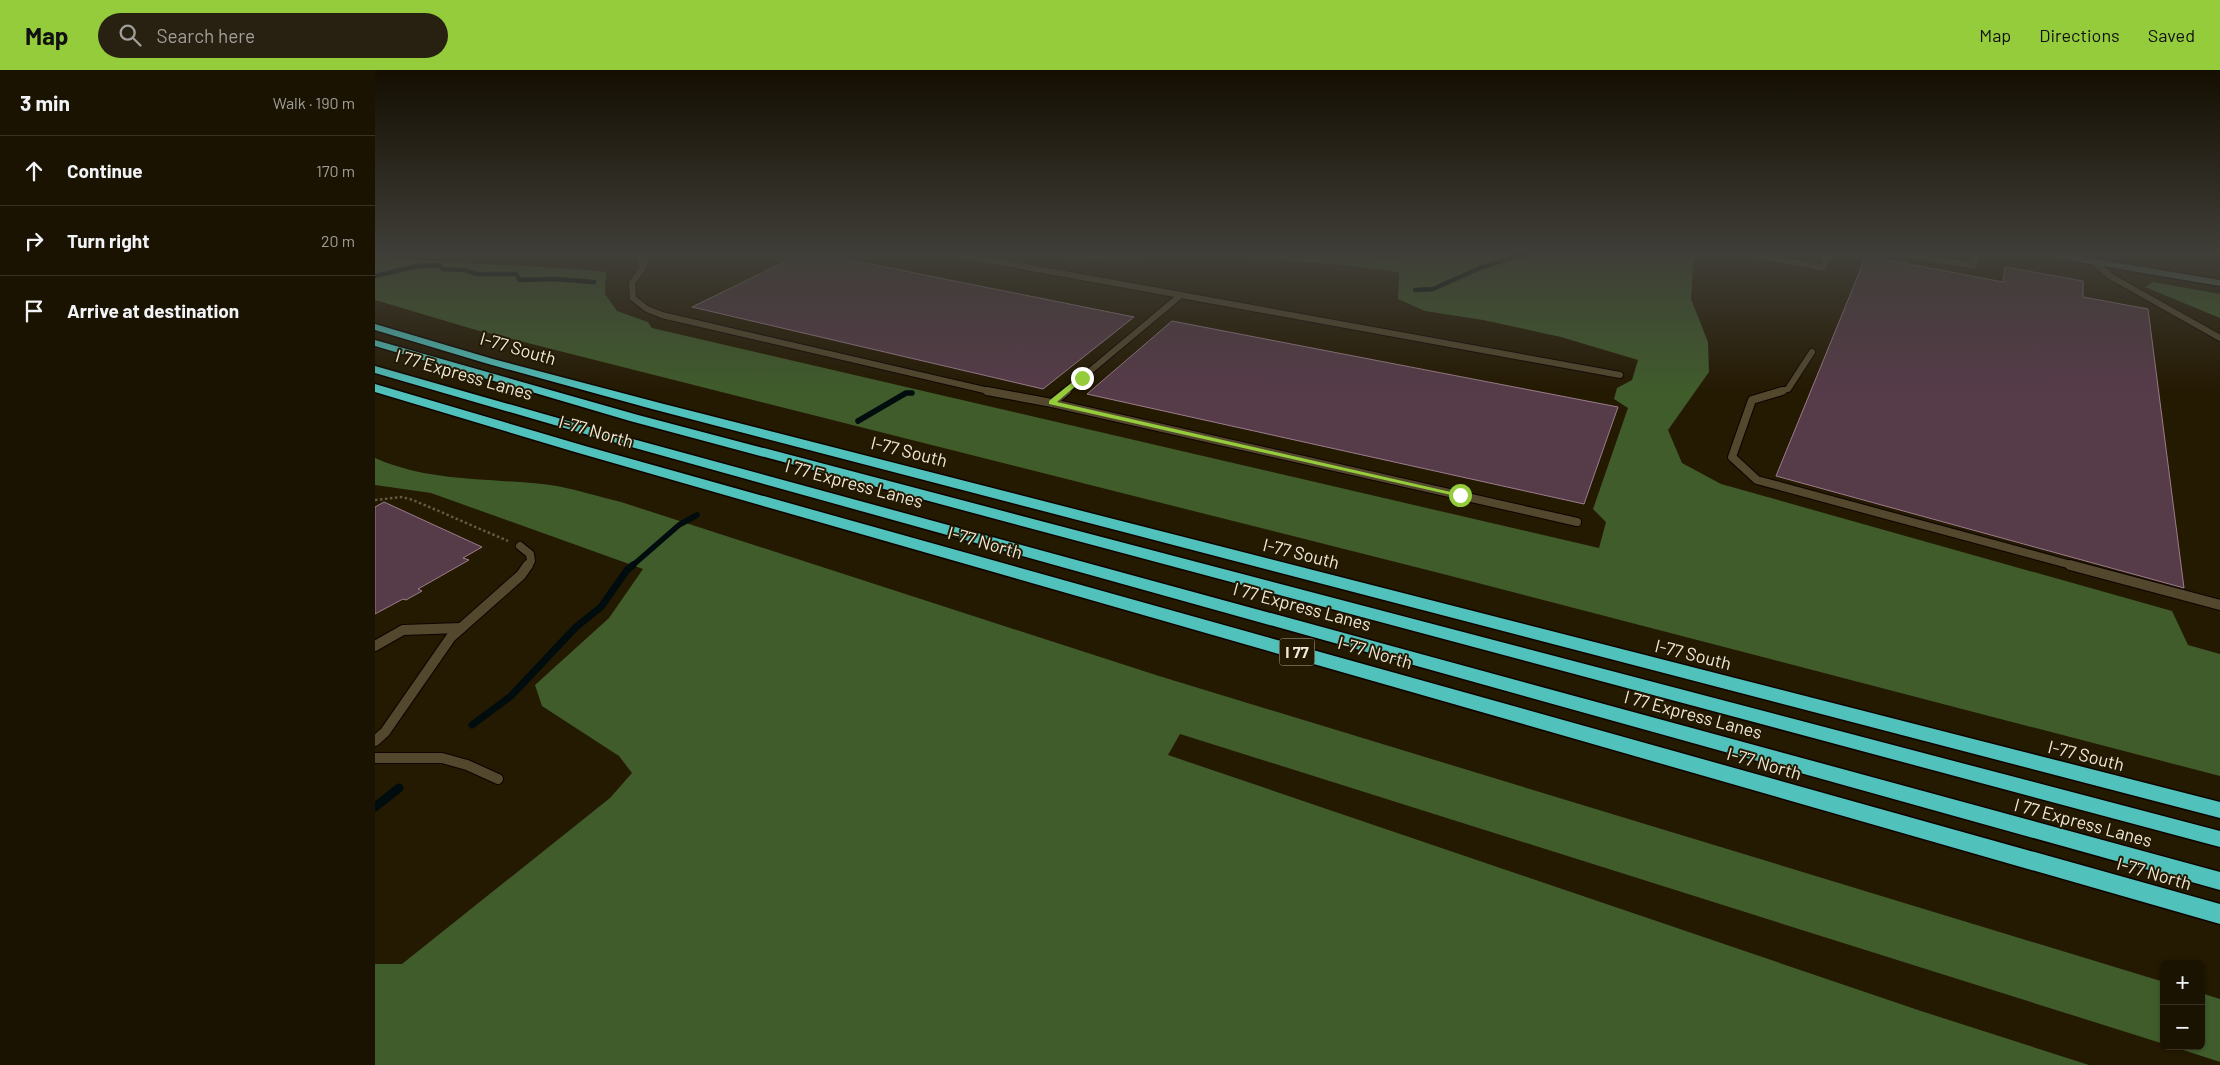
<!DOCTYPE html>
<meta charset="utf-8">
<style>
:root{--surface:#1b1301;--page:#282010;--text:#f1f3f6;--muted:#a09e99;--line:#393223;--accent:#94cc3c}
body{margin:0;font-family:Barlow,sans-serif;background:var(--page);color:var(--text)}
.controls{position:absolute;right:15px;bottom:15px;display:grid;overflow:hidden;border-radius:8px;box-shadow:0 1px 4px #0004}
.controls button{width:45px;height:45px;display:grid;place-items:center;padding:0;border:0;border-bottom:1px solid var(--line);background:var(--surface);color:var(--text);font:25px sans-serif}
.stop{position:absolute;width:15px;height:15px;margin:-11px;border:4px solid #94cc3c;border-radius:50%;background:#fff}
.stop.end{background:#94cc3c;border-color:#fff;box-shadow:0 1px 5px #0008}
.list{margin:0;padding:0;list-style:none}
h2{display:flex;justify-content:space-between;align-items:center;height:65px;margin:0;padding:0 20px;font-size:21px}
h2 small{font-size:16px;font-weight:400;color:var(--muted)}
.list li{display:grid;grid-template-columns:32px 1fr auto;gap:15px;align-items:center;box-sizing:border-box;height:70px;padding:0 20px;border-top:1px solid var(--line)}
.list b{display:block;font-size:19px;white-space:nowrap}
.list em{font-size:16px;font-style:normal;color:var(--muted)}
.icon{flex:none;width:28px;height:28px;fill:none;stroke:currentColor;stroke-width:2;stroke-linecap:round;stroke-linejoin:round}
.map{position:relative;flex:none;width:1845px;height:995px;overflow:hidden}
header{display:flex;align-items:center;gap:30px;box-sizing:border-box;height:70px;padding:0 25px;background:var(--accent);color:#111}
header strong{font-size:24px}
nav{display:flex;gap:28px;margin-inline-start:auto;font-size:18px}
.search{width:350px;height:45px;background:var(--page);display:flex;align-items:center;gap:12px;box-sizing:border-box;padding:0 18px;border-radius:28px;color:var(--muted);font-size:19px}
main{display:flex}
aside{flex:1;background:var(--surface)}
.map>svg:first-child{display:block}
.forest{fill:#405c2b}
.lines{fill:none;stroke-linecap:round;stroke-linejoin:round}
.stream-far3{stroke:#000c0d;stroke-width:4.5}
.stream-far2{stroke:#000c0d;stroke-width:5.5}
.stream-far1{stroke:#000c0d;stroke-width:7}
.stream{stroke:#000c0d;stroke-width:9}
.building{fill:#563b49;stroke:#9b7d8c}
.lane-far2-casing{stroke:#0d0400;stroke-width:8}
.lane-far1-casing{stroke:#0d0400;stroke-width:10}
.lane-casing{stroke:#0d0400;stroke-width:12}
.street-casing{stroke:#0d0400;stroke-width:3}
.secondary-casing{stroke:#0d0400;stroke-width:3}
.highway-casing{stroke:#0d0400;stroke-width:3}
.path{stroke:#635944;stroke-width:2.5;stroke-dasharray:2.5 2.5;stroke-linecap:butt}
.lane-far2{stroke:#53472d;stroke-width:6}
.lane-far1{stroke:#53472d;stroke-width:8}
.lane{stroke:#53472d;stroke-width:10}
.street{fill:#53472d;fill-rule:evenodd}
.secondary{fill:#526c58;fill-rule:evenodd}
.highway{fill:#51c1bb;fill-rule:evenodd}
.route{fill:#94cc3c}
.labels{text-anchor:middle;stroke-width:4;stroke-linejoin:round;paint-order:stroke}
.shield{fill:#241901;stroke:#b3ab99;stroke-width:1}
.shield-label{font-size:16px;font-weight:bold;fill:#f0e9da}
.street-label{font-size:18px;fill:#f0e9da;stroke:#241901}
</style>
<header>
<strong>Map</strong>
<div class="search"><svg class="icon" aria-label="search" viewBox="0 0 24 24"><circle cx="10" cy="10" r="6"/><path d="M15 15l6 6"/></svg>Search here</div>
<nav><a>Map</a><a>Directions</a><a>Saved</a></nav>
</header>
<main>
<aside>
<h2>3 min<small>Walk · 190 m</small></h2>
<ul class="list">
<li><svg class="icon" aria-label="ahead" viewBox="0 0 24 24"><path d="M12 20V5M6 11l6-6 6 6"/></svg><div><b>Continue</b></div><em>170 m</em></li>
<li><svg class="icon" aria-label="right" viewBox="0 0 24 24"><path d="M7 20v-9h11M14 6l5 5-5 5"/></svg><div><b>Turn right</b></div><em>20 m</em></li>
<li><svg class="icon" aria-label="arrive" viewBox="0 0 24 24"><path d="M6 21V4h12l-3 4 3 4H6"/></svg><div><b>Arrive at destination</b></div></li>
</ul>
</aside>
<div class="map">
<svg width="1845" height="995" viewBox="0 0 1845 995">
<rect width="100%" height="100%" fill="#241901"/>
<!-- forest -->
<g class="forest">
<path d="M0,184H17L32,190L204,199L231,202L230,224L242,241L273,252L277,258L1224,478L1231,452L1218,439L1253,338L1239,329L1242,318L1257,310L1263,290L1186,267L1108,250L1050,241L1023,229L1024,202L968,195L869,187H770L720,190L661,184H963L1017,187L1036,184H1319L1316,229L1333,272L1334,302L1293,360L1307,393L1346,414L1797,541L1813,575L1845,584V706L1072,505L101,260L0,230Z"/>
<path d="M1778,212L1845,224V248L1770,217Z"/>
<path d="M0,388C59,414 120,407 182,416C203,420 225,427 246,432L784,606L1789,912V974L805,664L793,685L1546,941L1714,995H0V894H27L235,728L257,703L244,686L167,636L160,615L234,548L268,499L56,423L0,415Z"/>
<path d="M1826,923L1845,929V992L1796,976H1826Z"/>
</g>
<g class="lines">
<!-- stream-far3 -->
<g class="stream-far3">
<path d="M0,206L42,196L64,195L68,199L90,200L101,204H141L145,210L179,209L219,212"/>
<path d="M1040,220L1058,219L1107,197L1150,184"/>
</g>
<!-- stream-far2 -->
<g class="stream-far2">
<path d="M483,351L531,323H537"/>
<path d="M257,496L304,455L322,445"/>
</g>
<!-- stream-far1 -->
<path class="stream-far1" d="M97,655L136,626L201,557L226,537L252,500L258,495"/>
<!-- stream -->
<path class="stream" d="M0,737L24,718"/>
</g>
<!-- building -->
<g class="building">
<path d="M426,184H445L759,247L668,319L317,237Z"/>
<path d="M1491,186L1628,212L1630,197L1708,211V227L1773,239L1809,518L1401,406Z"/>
<path d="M797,251L1243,337L1209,434L712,324Z"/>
<path d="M9,432L107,477L88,488L94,490L43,519L47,521L31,530L28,529L0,544V437Z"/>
</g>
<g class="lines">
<defs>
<g id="lane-far2">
<path d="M579,184L806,225"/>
<path d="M1376,184L1448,198L1453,186L1445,184"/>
<path d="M1529,184L1599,196L1600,184"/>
<path d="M1719,192L1735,206L1845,268"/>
<path d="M269,196L257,213L258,228L272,239L287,245L618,322"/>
<path d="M690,322L806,225L1245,305"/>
<path d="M1403,322L1413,319L1437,282"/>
</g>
<g id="lane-far1">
<path d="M612,321L677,333L1202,452"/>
<path d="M1407,321L1377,330L1357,387L1382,410L1700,496"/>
<path d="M677,333L692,321"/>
<path d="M145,476L155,484L156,491L153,496"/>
</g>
<g id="lane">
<path d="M1695,495L1845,535"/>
<path d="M0,576L28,560L86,558"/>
<path d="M0,671L10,662L76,567L146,505L153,495"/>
<path d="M0,688H67L92,695L123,709"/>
</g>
<path id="street" d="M267,184H277L273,189L272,198L269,199L264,196L263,189Z"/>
<path id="secondary" d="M1669,184H1691L1845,210V216L1674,187Z"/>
<g id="highway">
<path d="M0,254L118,289L285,333L1845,732V748L277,339L110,293L0,260Z"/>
<path d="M0,270L263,345L1845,761V777L255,351L0,276Z"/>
<path d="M0,296L232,362L1845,802V820L224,368L0,303Z"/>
<path d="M0,314L210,376L1845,834V854L200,382L0,322Z"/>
</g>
</defs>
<!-- lane-far2 casing -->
<use href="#lane-far2" class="lane-far2-casing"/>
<!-- lane-far1 casing -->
<use href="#lane-far1" class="lane-far1-casing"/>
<!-- lane casing -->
<use href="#lane" class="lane-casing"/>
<!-- street casing -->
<use href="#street" class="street-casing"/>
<!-- secondary casing -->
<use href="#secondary" class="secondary-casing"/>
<!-- highway casing -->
<use href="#highway" class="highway-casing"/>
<!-- path -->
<path class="path" d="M0,430L27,427L38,430L133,471"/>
<!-- lane-far2 -->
<use href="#lane-far2" class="lane-far2"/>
<!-- lane-far1 -->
<use href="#lane-far1" class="lane-far1"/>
<!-- lane -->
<use href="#lane" class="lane"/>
<!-- street -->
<use href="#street" class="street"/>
<!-- secondary -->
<use href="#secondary" class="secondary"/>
<!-- highway -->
<use href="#highway" class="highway"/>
</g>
<!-- sky -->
<linearGradient id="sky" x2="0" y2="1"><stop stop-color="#140e01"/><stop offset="0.57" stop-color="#3f3e38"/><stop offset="1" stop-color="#3f3e38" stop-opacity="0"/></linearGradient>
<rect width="1845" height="323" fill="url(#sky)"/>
<!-- route -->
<path class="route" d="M705,306L710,308L682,332L1089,425L1085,427L674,334V331Z"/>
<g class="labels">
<!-- shield labels -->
<rect class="shield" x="904.5" y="568.5" width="35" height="27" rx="4"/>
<g class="shield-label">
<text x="922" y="588">I 77</text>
</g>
<!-- street labels -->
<g class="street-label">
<text transform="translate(143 279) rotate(16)" y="6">I-77 South</text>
<text transform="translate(89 305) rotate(16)" y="6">I 77 Express Lanes</text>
<text transform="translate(221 362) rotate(16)" y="6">I-77 North</text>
<text transform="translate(534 382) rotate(14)" y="6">I-77 South</text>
<text transform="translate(479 414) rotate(15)" y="6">I 77 Express Lanes</text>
<text transform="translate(610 473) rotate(16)" y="6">I-77 North</text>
<text transform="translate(926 484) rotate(14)" y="6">I-77 South</text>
<text transform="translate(927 537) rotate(15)" y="6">I 77 Express Lanes</text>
<text transform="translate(1000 583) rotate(16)" y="6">I-77 North</text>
<text transform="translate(1318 585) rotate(14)" y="6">I-77 South</text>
<text transform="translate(1318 645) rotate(15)" y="6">I 77 Express Lanes</text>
<text transform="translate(1711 686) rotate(14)" y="6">I-77 South</text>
<text transform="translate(1389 694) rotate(16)" y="6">I-77 North</text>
<text transform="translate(1708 753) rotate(15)" y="6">I 77 Express Lanes</text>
<text transform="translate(1779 804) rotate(16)" y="6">I-77 North</text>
</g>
</g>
</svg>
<div class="controls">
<button>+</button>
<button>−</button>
</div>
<div class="stop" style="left:1085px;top:425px"></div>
<div class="stop end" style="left:707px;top:308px"></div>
</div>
</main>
